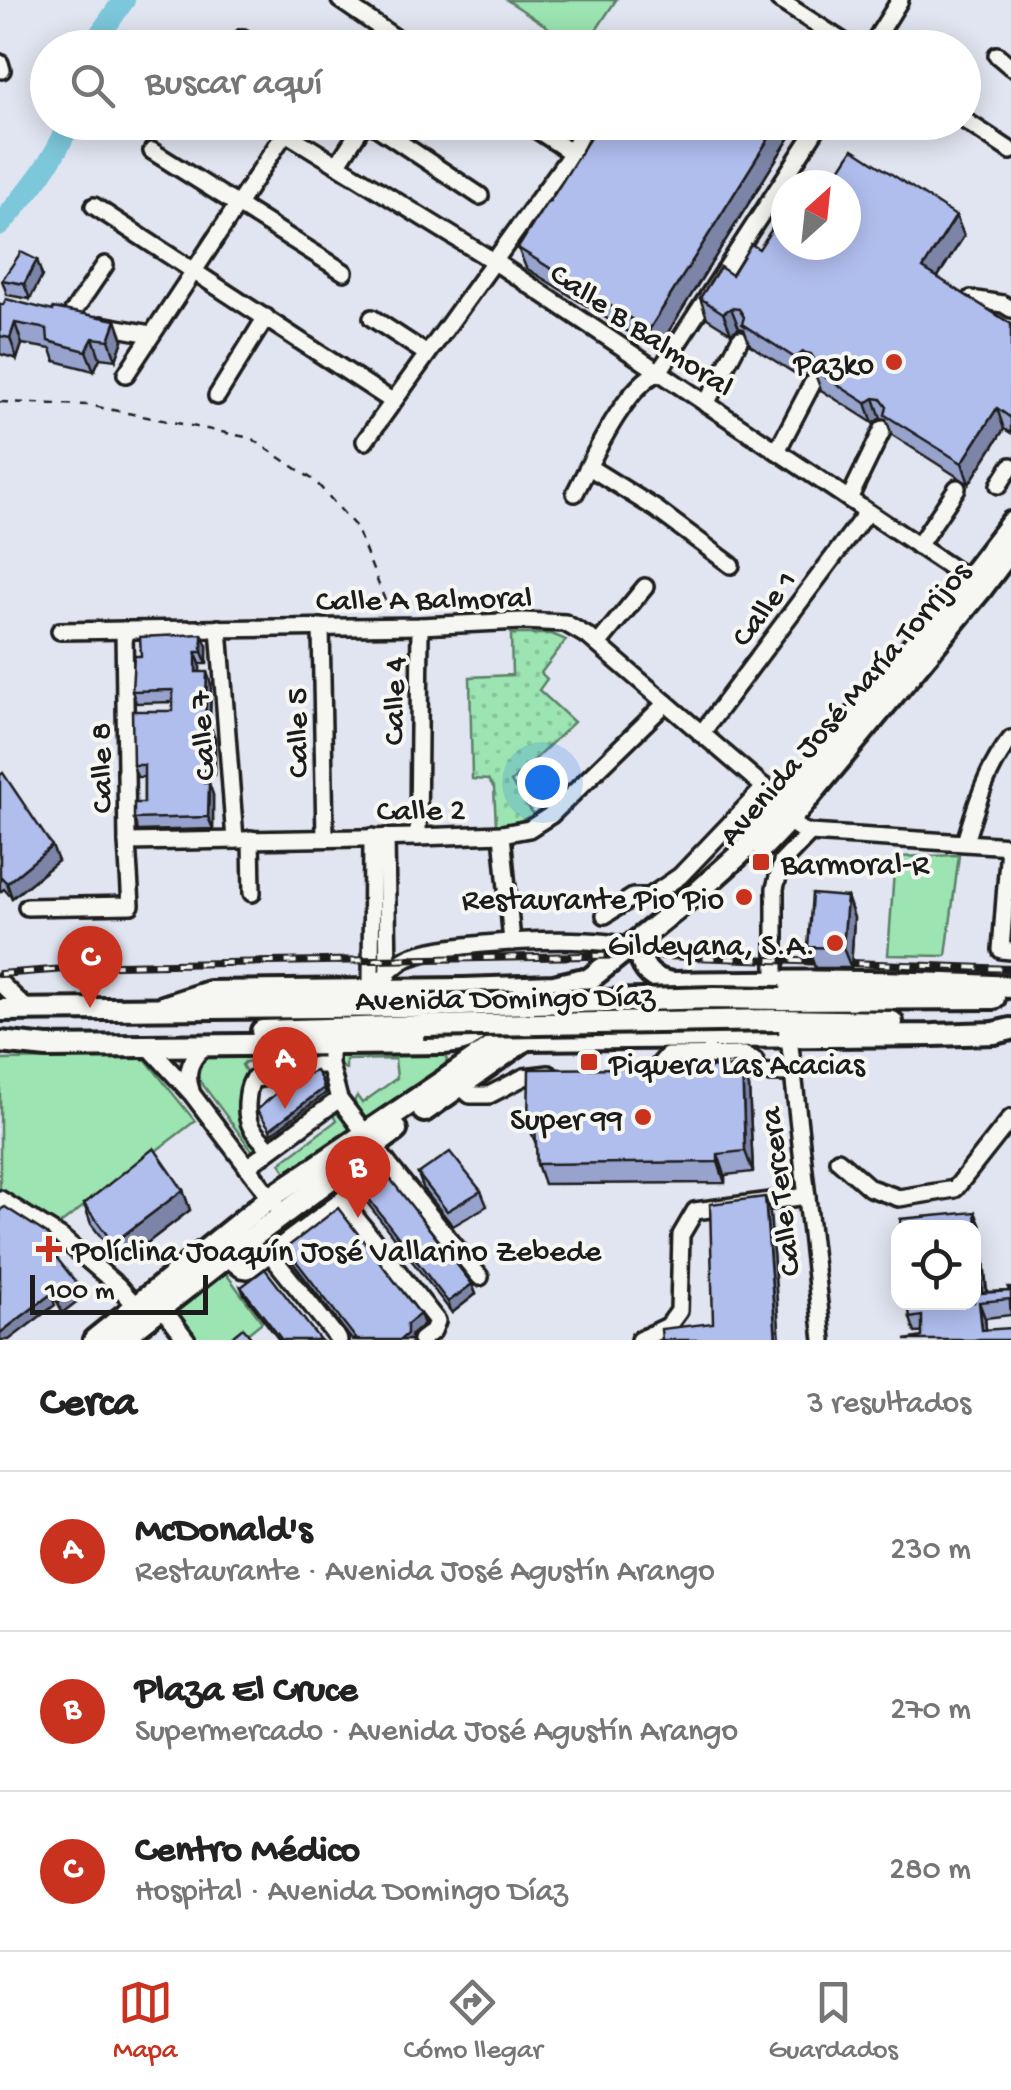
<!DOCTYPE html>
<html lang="es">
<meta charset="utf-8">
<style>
:root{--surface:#fff;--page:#f2f2f2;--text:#222;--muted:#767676;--line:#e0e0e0;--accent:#c8321e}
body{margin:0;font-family:"Gochi Hand",sans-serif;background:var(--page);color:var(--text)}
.controls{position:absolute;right:30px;bottom:30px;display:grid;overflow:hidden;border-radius:20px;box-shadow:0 5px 25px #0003}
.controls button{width:90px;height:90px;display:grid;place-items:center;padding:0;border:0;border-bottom:2px solid var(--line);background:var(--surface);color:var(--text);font:50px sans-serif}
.compass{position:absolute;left:771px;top:170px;width:90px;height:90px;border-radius:50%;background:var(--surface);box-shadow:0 5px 25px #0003;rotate:27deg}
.scale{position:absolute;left:30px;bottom:25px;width:178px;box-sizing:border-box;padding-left:10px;border:5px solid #1c1c1c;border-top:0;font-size:28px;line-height:35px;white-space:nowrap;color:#1c1c1c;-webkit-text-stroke:8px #f6f6f2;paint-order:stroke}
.you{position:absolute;left:542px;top:782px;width:35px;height:35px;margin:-25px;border:8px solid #fff;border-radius:50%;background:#1a73e8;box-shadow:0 0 0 15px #1a73e833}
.badge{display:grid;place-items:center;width:65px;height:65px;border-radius:50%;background:var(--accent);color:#fff;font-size:32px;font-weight:700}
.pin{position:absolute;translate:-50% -82px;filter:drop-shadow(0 2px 5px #0008)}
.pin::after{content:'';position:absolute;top:52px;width:35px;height:30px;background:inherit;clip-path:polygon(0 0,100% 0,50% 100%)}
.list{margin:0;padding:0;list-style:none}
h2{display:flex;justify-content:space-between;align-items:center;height:130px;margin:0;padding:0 40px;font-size:42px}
h2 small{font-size:32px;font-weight:400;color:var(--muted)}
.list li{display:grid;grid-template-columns:65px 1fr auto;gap:30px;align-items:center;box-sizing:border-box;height:160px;padding:0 40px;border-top:2px solid var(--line)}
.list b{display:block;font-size:38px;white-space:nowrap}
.list p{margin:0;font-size:32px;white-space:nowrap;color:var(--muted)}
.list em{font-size:32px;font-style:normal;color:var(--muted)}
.icon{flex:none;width:55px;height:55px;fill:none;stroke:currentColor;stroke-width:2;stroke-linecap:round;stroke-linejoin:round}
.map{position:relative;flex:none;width:1011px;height:1340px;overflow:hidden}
.search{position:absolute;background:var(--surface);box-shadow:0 5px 25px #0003;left:30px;right:30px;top:30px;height:110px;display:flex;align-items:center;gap:25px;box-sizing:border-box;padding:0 35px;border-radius:55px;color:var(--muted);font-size:38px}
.sheet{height:610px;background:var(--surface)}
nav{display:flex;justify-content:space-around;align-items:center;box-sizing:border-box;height:140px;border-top:2px solid var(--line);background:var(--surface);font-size:28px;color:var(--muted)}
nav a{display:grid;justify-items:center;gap:5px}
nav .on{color:var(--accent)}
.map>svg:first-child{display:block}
.grass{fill:#9ce4b2;stroke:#5c8067;stroke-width:2.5}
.park{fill:url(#park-dots);stroke:#5c8067;stroke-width:2.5}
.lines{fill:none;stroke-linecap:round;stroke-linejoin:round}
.river{stroke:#7bc7da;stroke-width:22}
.minor-casing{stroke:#1c1c1c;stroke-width:22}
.major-casing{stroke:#1c1c1c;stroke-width:28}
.path{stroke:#1c1c1c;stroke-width:2.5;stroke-dasharray:8 8;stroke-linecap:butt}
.minor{stroke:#f6f6f2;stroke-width:15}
.major{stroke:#f6f6f2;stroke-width:20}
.rail-casing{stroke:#1c1c1c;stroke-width:8}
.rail{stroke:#f6f6f2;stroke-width:4;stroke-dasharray:11;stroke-linecap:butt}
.major-bridge-casing{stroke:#1c1c1c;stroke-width:28;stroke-linecap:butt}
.major-bridge{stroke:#f6f6f2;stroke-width:20}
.wall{fill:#97a3cd;stroke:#1c1c1c;stroke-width:2.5}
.shaded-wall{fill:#7b85a7;stroke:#1c1c1c;stroke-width:2.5}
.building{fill:#b0beee;stroke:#1c1c1c;stroke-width:2.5}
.poi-dot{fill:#c8321e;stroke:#f6f6f2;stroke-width:4}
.labels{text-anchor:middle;stroke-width:8;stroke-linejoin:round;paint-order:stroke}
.street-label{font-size:32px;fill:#1c1c1c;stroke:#f6f6f2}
.poi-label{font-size:32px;fill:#1c1c1c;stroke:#f6f6f2;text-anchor:end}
</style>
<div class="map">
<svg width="1011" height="1340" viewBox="0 0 1011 1340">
<defs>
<pattern id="park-dots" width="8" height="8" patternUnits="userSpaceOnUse" patternTransform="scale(2.5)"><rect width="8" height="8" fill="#9ce4b2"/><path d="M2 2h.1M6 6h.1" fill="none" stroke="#86c398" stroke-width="1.8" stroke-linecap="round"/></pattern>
</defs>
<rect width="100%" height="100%" fill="#e1e5f1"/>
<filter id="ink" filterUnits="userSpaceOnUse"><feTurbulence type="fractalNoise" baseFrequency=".01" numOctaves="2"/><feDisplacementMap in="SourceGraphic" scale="20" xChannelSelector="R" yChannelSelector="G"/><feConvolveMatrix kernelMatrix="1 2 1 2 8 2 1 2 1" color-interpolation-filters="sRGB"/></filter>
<g filter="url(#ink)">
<!-- grass -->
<g class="grass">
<path d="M507,0H616L585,47L579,48Z"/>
<path d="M959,855L946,956L888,955L895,857Z"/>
<path d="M438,1052L445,1056L447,1060L445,1064L369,1121L363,1120C358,1112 350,1105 357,1096L362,1103L397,1078L395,1059L346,1060V1069L338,1065L336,1053Z"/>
<path d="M323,1053L321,1058L293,1069L287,1060L245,1062L242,1065L249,1077L260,1149L254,1153L194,1073L202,1059L213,1055Z"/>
<path d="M137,1058L146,1060L195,1121L59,1225L0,1189V1060Z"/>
<path d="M336,1110L341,1112L354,1130L324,1147L288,1175L280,1163L336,1121L332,1113Z"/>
<path d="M224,1271L262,1322L240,1340H196L172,1312Z"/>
</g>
<!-- park -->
<path class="park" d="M511,634H552L566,640L541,673L547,679L539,690L574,722L511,782L534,815L514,823L496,825L494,788L488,780L472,779L470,677L512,675Z"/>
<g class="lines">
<!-- river -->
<g class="river">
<path d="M96,48L101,33L124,0"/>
<path d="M0,225C27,193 54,162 70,122"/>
</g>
<defs>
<g id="minor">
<path d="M340,0L410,48"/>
<path d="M779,0L853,48"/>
<path d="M243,38L256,48"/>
<path d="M870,48L900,0"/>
<path d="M997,55L1011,67"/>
<path d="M0,63L2,70"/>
<path d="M964,120L1011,151"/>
<path d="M268,122L495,262L974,583"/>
<path d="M369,122L480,196"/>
<path d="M525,122L572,153"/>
<path d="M152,151L344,272"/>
<path d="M337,165L365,122"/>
<path d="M94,206L392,401"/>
<path d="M971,299L1003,304L1011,309"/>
<path d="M69,318L105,265"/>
<path d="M372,318L427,354"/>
<path d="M101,325L151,334"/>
<path d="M126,374L285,133"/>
<path d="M217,396L266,317"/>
<path d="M706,404L740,339"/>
<path d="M365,441L572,153L582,131"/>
<path d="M777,451L812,384"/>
<path d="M589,467L656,509L731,565"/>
<path d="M999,485L1011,466"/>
<path d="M575,493C592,460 625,386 659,372L821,122"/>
<path d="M849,499L883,429"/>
<path d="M918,546L957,488"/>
<path d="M321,627L325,837"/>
<path d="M219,628L235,840"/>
<path d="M60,631L420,626L523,621L565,623L589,637L777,798C787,815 790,828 810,833L1011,846"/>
<path d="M598,644L645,587"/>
<path d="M701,734L867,512"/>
<path d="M502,834L512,942"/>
<path d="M386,837L388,975"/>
<path d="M418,837L420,626"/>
<path d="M251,839L252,893"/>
<path d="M127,842L418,837L502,834L529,829L551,815L666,703"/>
<path d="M965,842C976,806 987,768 1011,739"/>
<path d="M1009,846L1001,950L1011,951"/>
<path d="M27,907L131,905L127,842L124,630"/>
<path d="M605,915L633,897H649L680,876L765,787"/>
<path d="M775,981V888L782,862L810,833"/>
<path d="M0,983L27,1009"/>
<path d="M371,990C382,979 393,966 406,959C436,942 601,933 629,948"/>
<path d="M371,990L372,837"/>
<path d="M789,1037L823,1340"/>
<path d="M330,1044V1065L339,1099L392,1169L480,1277"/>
<path d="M148,1046L192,1094L277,1206"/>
<path d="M659,1072L660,1064L667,1056L744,1055L755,1061L757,1072"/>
<path d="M726,1072L792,1073"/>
<path d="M461,1087L470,1095H489L524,1077L549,1074"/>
<path d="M191,1090C184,1071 192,1056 207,1045"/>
<path d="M270,1149C254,1132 246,1127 247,1104C248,1093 248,1088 253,1079L293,1074L316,1065H330"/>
<path d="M360,1155L370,1176L342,1200L437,1321L433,1331L421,1340"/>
<path d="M838,1160L870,1188L899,1198L955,1189L1011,1118"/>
<path d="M247,1167L339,1099"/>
<path d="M0,1199L61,1237L118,1286L137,1307"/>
<path d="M271,1255L339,1340"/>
<path d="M226,1257L241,1269L248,1270L342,1200"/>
<path d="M158,1302L187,1340"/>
<path d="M639,1340L668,1326L679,1311L681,1235L695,1211L807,1196"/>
</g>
<g id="major">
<path d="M763,847L798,810L982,588L1011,549"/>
<path d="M639,954C644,972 653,980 672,983C785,981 898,980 1011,987"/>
<path d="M781,999L994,998"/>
<path d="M163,1007L209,992L463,989L554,986L580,980"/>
<path d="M0,1010L424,1006"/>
<path d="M779,1020L892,1022"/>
<path d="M262,1031L423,1026"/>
<path d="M529,1039L934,1035L994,1033L1011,1029"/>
<path d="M0,1042L47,1047L444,1043C452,1042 462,1042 468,1038C490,1025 476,1001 463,989"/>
<path d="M424,1111L556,1018"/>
<path d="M94,1340L270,1198L452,1075L592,977L699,891L740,854L781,806L968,579L1011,523"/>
<path d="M120,1340L226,1257L396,1130"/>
</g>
</defs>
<!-- minor casing -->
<use href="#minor" class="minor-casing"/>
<!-- major casing -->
<use href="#major" class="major-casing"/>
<!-- path -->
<path class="path" d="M0,402L88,405L251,438L315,481L356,527L388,608"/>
<!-- minor -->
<use href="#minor" class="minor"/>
<!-- major -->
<use href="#major" class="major"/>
<defs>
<path id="rail" d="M0,974L117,965L639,955L1011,969"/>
</defs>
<!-- rail casing -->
<use href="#rail" class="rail-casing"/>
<!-- rail -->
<use href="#rail" class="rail"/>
<defs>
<g id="major-bridge">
<path d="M424,1006L714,998L781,999"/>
<path d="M423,1026L779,1020"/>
</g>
</defs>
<!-- major-bridge casing -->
<use href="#major-bridge" class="major-bridge-casing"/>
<!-- major-bridge -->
<use href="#major-bridge" class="major-bridge"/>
</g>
<!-- wall -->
<g class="wall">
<path d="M779,122H785L790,137L657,350L526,268L518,248L550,201Z"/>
<path d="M956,216L964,236L937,278L1011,324V433L1004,429L969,484L892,435L886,419L881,418L873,423L821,390L815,374L811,373L802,378L750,345L744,329L739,328L731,333L707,318L700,298L732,275L759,249Z"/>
<path d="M37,260L42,276L30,299L7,295L2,280Z"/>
<path d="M0,304L123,340L116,360L100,358L94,371L55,361L51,349L22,344L17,359L0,354Z"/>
<path d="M207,646V664H200V672L211,684L210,727L215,739V775H208V783L213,795V829L138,831L134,819L144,803V777H137L133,765L173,711V702L136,703L132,691Z"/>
<path d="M0,775L58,861L12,898L4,889L0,892Z"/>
<path d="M847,897L854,918L851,968H815L808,947Z"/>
<path d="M749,1087L753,1172L725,1175V1183L544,1184L537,1164L536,1144L528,1124Z"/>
<path d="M418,1174L481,1191L487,1206L453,1226L424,1190Z"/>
<path d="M183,1190L190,1210L121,1263L91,1224L84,1204Z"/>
<path d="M362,1190L472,1284L476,1294L452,1313L365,1200Z"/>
<path d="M975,1212L981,1227L987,1292L1009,1291L1011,1315L985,1318L986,1329L915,1333L910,1318Z"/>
<path d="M286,1248L424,1324L411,1335V1340H352L290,1259Z"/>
<path d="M241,1287L320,1340H279L244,1294Z"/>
</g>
<!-- shaded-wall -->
<g class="shaded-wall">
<path d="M779,122H785L790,137L657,350L649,330Z"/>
<path d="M956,216L964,236L930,289L923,268Z"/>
<path d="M37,260L42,276L30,299L24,284Z"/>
<path d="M731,308L739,328L731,333L723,313Z"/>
<path d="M116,320L123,340L116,360L109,340Z"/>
<path d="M15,323L22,344L17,359L10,338Z"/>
<path d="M93,338L100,358L94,371L86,351Z"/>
<path d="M803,352L811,373L802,378L795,358Z"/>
<path d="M874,398L881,418L873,423L866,403Z"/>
<path d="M997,408L1004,429L969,484L962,463Z"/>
<path d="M202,634L207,646V664L202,652Z"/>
<path d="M196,652L200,664V684L196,672Z"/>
<path d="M207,672L211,684L209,739L205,727Z"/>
<path d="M211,727L215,739V775L211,763Z"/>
<path d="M204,763L208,775L209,795L204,783Z"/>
<path d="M209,783L213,795V829L208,817Z"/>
<path d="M52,846L58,861L12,898L7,883Z"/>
<path d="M847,897L854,918L851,968L843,948Z"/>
<path d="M742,1067L749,1087L753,1172L745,1151Z"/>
<path d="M324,1088L326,1093L271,1134L270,1129Z"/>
<path d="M718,1154L725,1175V1183L718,1162Z"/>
<path d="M183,1190L190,1210L121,1263L113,1243Z"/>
<path d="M765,1197L770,1212L780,1340H776Z"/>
<path d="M975,1212L981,1227L987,1301L982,1293Z"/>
<path d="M54,1243L58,1253L52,1257L48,1247Z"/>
<path d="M472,1284L476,1294L452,1313L448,1302Z"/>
<path d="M79,1286L83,1297L62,1313L58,1303Z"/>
<path d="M51,1294L55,1305L9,1340H0V1333Z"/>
<path d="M979,1302L985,1318L987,1340L982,1330Z"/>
<path d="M420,1314L424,1324L411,1335V1340H400L407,1324Z"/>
</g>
<!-- building -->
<g class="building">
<path d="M600,122H779L649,330L518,248L547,202L550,201Z"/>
<path d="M853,149L956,216L923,268L1011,324V418L997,408L962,463L885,415L887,407L881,399L874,398L866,403L814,370L816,362L811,354L803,352L795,358L742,324L744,317L739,309L731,308L723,313L700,298L720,267L732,275L751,244L759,249L786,207V245H846V185H830Z"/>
<path d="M21,252L37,260L24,284L2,280Z"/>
<path d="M6,299L53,311V308L116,320L109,340L93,338L86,351L48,341L47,329L15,323L10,338L0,336V304L3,305Z"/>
<path d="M202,634V652H196V672H207L205,727H211V763H204V783H209L208,817L134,819V803H144V765H133L132,711H173V690L132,691L134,656H141L140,637Z"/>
<path d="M3,773L52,846L7,883L0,876V775Z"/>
<path d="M812,894L847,897L843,948L808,947Z"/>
<path d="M742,1067L745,1151L718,1154V1162L537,1164L535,1124H528L529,1069Z"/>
<path d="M316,1071L321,1079L324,1088L270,1129L257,1110L291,1080Z"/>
<path d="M154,1148L183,1190L113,1243L84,1204Z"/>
<path d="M450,1152L481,1191L447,1211L418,1174Z"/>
<path d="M385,1172L472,1284L448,1302L362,1190Z"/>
<path d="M765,1197L776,1340H662L661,1329L713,1323L710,1204Z"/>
<path d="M5,1207L47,1234L54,1243L48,1247L79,1286L58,1303L51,1294L0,1333V1210Z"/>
<path d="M338,1208L420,1314L407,1324V1334L400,1340H357L286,1248Z"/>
<path d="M975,1212L982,1293L1009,1291L1008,1288H1011V1312L1010,1299L979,1302L982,1330L1011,1328V1340H905L922,1337V1316L910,1318L908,1302H974V1228H901L900,1219Z"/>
<path d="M265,1269L320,1340H282L241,1287Z"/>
<path d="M243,1328L253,1340H228Z"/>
</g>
</g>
<!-- markers -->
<g class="poi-dot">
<circle cx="894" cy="362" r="10"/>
<rect x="751" y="852" width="20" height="20" rx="5"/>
<circle cx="744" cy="897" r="10"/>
<circle cx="835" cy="943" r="10"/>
<rect x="579" y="1052" width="20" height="20" rx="5"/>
<circle cx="643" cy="1117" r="10"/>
<path d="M44 1234h10v10h10v10h-10v10h-10v-10h-10v-10h10z"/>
</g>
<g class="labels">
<!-- street labels -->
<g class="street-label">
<text transform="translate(643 328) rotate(34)" y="11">Calle B Balmoral</text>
<text transform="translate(424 597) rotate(-1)" y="11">Calle A Balmoral</text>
<text transform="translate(762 607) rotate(-53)" y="11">Calle 1</text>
<text transform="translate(392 701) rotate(-89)" y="11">Calle 4</text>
<text transform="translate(843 702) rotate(-49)" y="11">Avenida José María Torrijos</text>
<text transform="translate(295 733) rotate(-91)" y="11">Calle 5</text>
<text transform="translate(200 736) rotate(-94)" y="11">Calle 7</text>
<text transform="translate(99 768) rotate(-91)" y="11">Calle 8</text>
<text transform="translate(421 808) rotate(-1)" y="11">Calle 2</text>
<text transform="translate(505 996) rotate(-1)" y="11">Avenida Domingo Díaz</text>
<text transform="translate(778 1192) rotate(-97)" y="11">Calle Tercera</text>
</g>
<!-- poi labels -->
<g class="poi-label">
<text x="874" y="373">Pazko</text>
<text x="781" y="873" text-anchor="start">Barmoral-R</text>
<text x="724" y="908">Restaurante Pio Pio</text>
<text x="815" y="954">Gildeyana, S.A.</text>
<text x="609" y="1073" text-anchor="start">Piquera Las Acacias</text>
<text x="623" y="1128">Super 99</text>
<text x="72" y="1260" text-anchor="start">Políclina Joaquín José Vallarino Zebede</text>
</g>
</g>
</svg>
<div class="controls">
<button><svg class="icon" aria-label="locate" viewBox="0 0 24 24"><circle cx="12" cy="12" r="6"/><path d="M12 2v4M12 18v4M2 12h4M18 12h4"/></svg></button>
</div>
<svg class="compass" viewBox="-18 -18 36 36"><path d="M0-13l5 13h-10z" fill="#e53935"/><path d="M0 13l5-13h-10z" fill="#767676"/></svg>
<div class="scale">100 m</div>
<div class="you"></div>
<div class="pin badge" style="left:285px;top:1109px">A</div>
<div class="pin badge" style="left:358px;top:1218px">B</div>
<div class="pin badge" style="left:90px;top:1008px">C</div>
<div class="search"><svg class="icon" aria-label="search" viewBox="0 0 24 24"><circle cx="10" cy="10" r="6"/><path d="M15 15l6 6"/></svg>Buscar aquí</div>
</div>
<section class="sheet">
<h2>Cerca<small>3 resultados</small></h2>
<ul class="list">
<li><span class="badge">A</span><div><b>McDonald's</b><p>Restaurante · Avenida José Agustín Arango</p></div><em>230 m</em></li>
<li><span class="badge">B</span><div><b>Plaza El Cruce</b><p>Supermercado · Avenida José Agustín Arango</p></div><em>270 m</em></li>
<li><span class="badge">C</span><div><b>Centro Médico</b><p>Hospital · Avenida Domingo Díaz</p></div><em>280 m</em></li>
</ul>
</section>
<nav>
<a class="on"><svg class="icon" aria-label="map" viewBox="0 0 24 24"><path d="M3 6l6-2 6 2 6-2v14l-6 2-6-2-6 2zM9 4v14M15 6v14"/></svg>Mapa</a>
<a><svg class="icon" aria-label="directions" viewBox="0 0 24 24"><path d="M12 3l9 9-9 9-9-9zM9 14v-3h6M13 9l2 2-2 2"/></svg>Cómo llegar</a>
<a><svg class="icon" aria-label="saved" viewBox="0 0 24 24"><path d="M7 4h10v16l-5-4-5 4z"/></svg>Guardados</a>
</nav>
